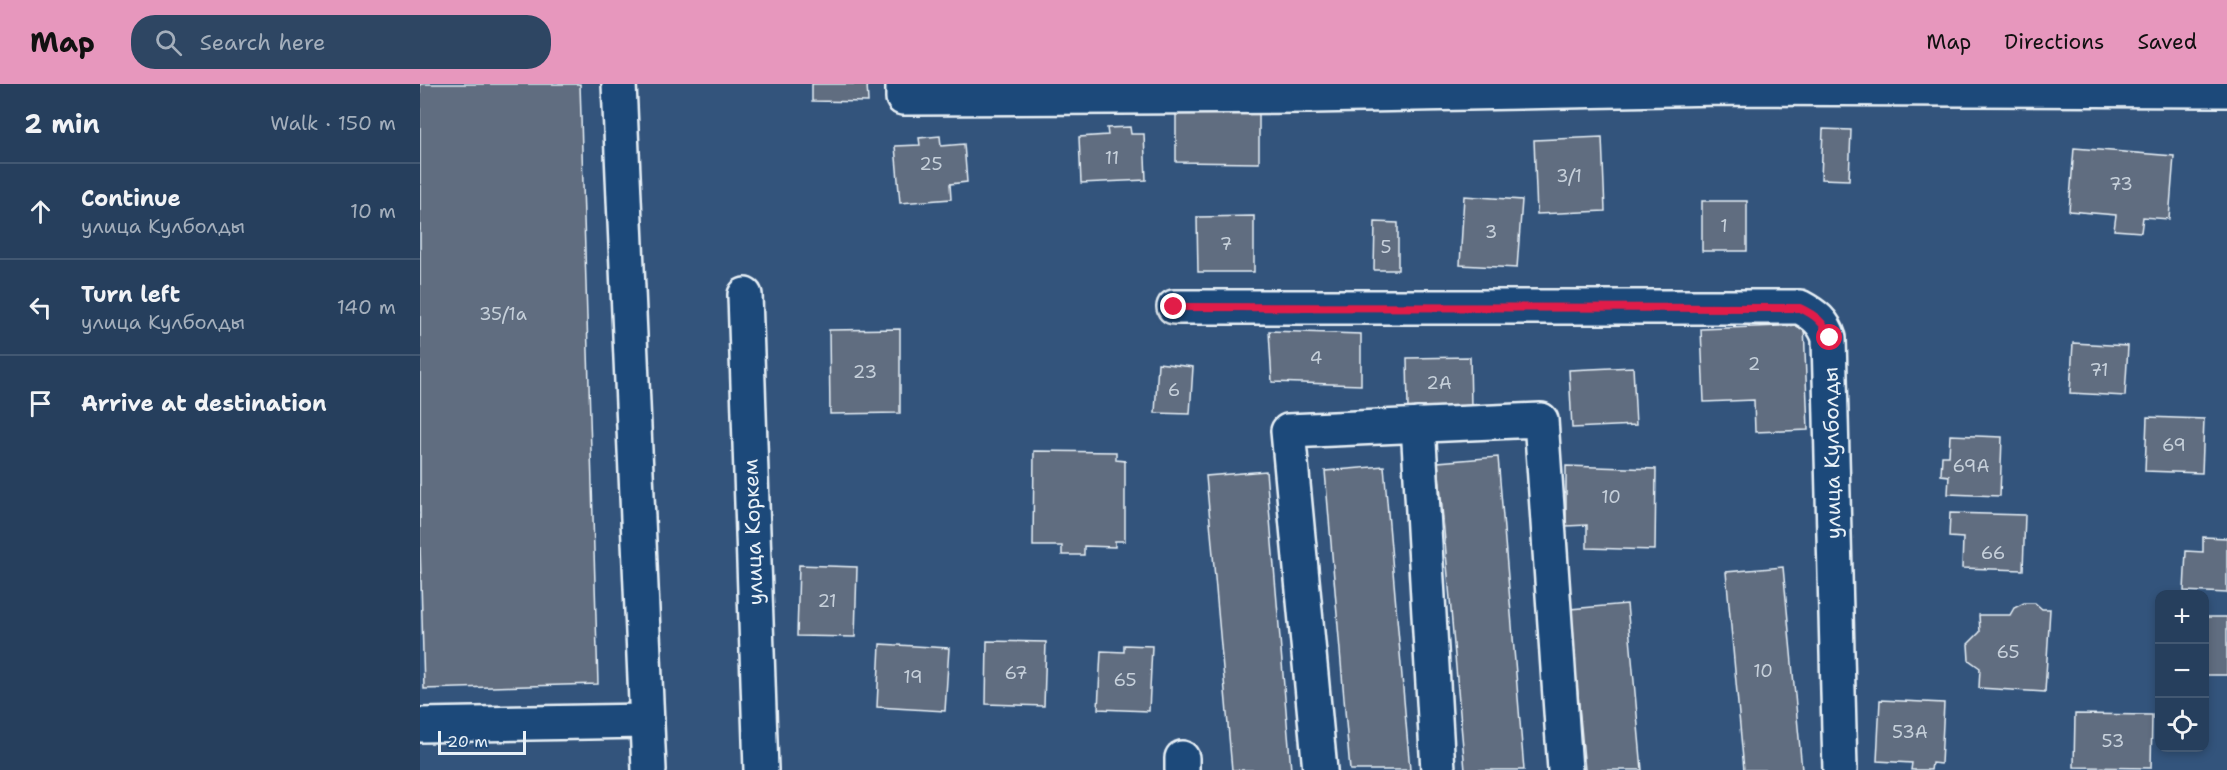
<!DOCTYPE html>
<meta charset="utf-8">
<style>
:root{--surface:#263f5d;--page:#2e4663;--text:#f1f3f6;--muted:#a4afbc;--line:#425872;--accent:#e797bd}
body{margin:0;font-family:"Shantell Sans",sans-serif;background:var(--page);color:var(--text)}
.controls{position:absolute;right:18px;bottom:18px;display:grid;overflow:hidden;border-radius:12px;box-shadow:0 3px 9px #0003}
.controls button{width:54px;height:54px;display:grid;place-items:center;padding:0;border:0;border-bottom:2px solid var(--line);background:var(--surface);color:var(--text);font:30px sans-serif}
.scale{position:absolute;left:18px;bottom:15px;width:88px;box-sizing:border-box;padding-left:6px;border:3px solid #e8f1f8;border-top:0;font-size:16px;line-height:21px;white-space:nowrap;color:#e8f1f8;-webkit-text-stroke:4px #1f4a7a;paint-order:stroke}
.stop{position:absolute;width:18px;height:18px;margin:-14px;border:4px solid #e11d48;border-radius:50%;background:#fff}
.stop.end{background:#e11d48;border-color:#fff;box-shadow:0 2px 6px #0008}
.list{margin:0;padding:0;list-style:none}
h2{display:flex;justify-content:space-between;align-items:center;height:78px;margin:0;padding:0 24px;font-size:26px}
h2 small{font-size:20px;font-weight:400;color:var(--muted)}
.list li{display:grid;grid-template-columns:39px 1fr auto;gap:18px;align-items:center;box-sizing:border-box;height:96px;padding:0 24px;border-top:2px solid var(--line)}
.list b{display:block;font-size:22px;white-space:nowrap}
.list p{margin:0;font-size:20px;white-space:nowrap;color:var(--muted)}
.list em{font-size:20px;font-style:normal;color:var(--muted)}
.icon{flex:none;width:33px;height:33px;fill:none;stroke:currentColor;stroke-width:2;stroke-linecap:round;stroke-linejoin:round}
.map{position:relative;flex:none;width:1807px;height:686px;overflow:hidden}
header{display:flex;align-items:center;gap:36px;box-sizing:border-box;height:84px;padding:0 30px;background:var(--accent);color:#111}
header strong{font-size:28px}
nav{display:flex;gap:33px;margin-inline-start:auto;font-size:21px}
.search{width:420px;height:54px;background:var(--page);display:flex;align-items:center;gap:15px;box-sizing:border-box;padding:0 21px;border-radius:24px;color:var(--muted);font-size:22px}
main{display:flex}
aside{flex:1;background:var(--surface)}
.map>svg:first-child{display:block}
.building{fill:#616d80;stroke:#e8f1f8;stroke-width:1.5}
.lines{fill:none;stroke-linecap:round;stroke-linejoin:round}
.minor-casing{stroke:#e8f1f8;stroke-width:38}
.minor{stroke:#1f4a7a;stroke-width:33}
.route{stroke:#e11d48;stroke-width:8}
.labels{text-anchor:middle;stroke-width:4.5;stroke-linejoin:round;paint-order:stroke}
.number-label{font-size:18px;fill:#c6d0da}
.street-label{font-size:21px;fill:#e8f1f8;stroke:#1f4a7a}
</style>
<header>
<strong>Map</strong>
<div class="search"><svg class="icon" aria-label="search" viewBox="0 0 24 24"><circle cx="10" cy="10" r="6"/><path d="M15 15l6 6"/></svg>Search here</div>
<nav><a>Map</a><a>Directions</a><a>Saved</a></nav>
</header>
<main>
<aside>
<h2>2 min<small>Walk · 150 m</small></h2>
<ul class="list">
<li><svg class="icon" aria-label="ahead" viewBox="0 0 24 24"><path d="M12 20V5M6 11l6-6 6 6"/></svg><div><b>Continue</b><p>улица Кулболды</p></div><em>10 m</em></li>
<li><svg class="icon" aria-label="left" viewBox="0 0 24 24"><path d="M17 20v-9H6M10 6l-5 5 5 5"/></svg><div><b>Turn left</b><p>улица Кулболды</p></div><em>140 m</em></li>
<li><svg class="icon" aria-label="arrive" viewBox="0 0 24 24"><path d="M6 21V4h12l-3 4 3 4H6"/></svg><div><b>Arrive at destination</b></div></li>
</ul>
</aside>
<div class="map">
<svg width="1807" height="686" viewBox="0 0 1807 686">
<rect width="100%" height="100%" fill="#33547c"/>
<filter id="ink" filterUnits="userSpaceOnUse"><feTurbulence type="fractalNoise" baseFrequency=".0167" numOctaves="2"/><feDisplacementMap in="SourceGraphic" scale="12" xChannelSelector="R" yChannelSelector="G"/><feConvolveMatrix kernelMatrix="1 2 1 2 8 2 1 2 1" color-interpolation-filters="sRGB"/></filter>
<g filter="url(#ink)">
<!-- building -->
<g class="building">
<path d="M0,0H160L178,600L4,605L0,461Z"/>
<path d="M392,0H447L448,18L392,17Z"/>
<path d="M756,27H839V79L756,78Z"/>
<path d="M710,43L711,50H724L726,96L661,99L659,53L688,51L687,44Z"/>
<path d="M1403,45L1431,46L1429,96L1401,95Z"/>
<path d="M520,52L521,62L544,60L547,98L530,100L531,115L480,119L475,62L500,61L499,54Z"/>
<path d="M1182,53L1185,127L1117,130L1114,56Z"/>
<path d="M1654,64L1754,72L1749,135L1723,133L1721,148L1694,146L1696,131L1649,127Z"/>
<path d="M1044,112L1102,116L1097,184L1040,181Z"/>
<rect x="1282" y="117" width="45" height="50"/>
<path d="M834,132V188H778L777,133Z"/>
<path d="M955,138L978,139V186H954Z"/>
<path d="M1384,241L1388,346L1335,348L1334,316L1284,318L1281,245Z"/>
<path d="M480,245V329L410,330L409,246Z"/>
<path d="M849,247L941,250V301L852,298Z"/>
<path d="M1653,259L1708,262L1705,312L1650,309Z"/>
<path d="M1050,273L1051,324L988,325L987,274Z"/>
<path d="M738,279L773,283L770,330L735,329Z"/>
<path d="M1213,283L1216,341L1152,344L1149,286Z"/>
<path d="M1727,333L1784,335L1782,389L1725,387Z"/>
<path d="M1530,351L1582,353L1580,412L1528,410L1529,392L1521,391L1522,372H1529Z"/>
<path d="M614,367L696,368V376L705,377V457H695V463L664,462V471H642V462H613Z"/>
<path d="M1078,373L1104,686H1045L1018,378Z"/>
<path d="M964,382L990,686H930L905,387Z"/>
<path d="M1146,382L1236,385L1235,466L1167,464V441L1146,442Z"/>
<path d="M846,387L871,686H812L786,392Z"/>
<path d="M1530,429L1605,431L1603,486L1542,484L1543,454L1529,453Z"/>
<path d="M1783,453L1807,454V509L1764,507L1766,467L1783,468Z"/>
<path d="M379,481L437,483L435,553L377,552Z"/>
<path d="M1363,483L1382,686H1324L1306,488Z"/>
<path d="M1604,519H1615L1622,525H1630L1625,608L1559,604L1560,584L1549,576L1548,560L1560,548L1559,531H1590L1594,524Z"/>
<path d="M1207,520L1222,686H1165L1150,525Z"/>
<rect x="1784" y="533" width="23" height="58"/>
<path d="M567,557L626,558L624,622L566,620Z"/>
<path d="M460,560L529,564L525,627L457,623Z"/>
<path d="M704,561L732,562L729,627L678,625L681,567L704,568Z"/>
<path d="M1460,616L1524,619L1521,680L1512,679L1511,686H1491L1492,679L1457,677Z"/>
<path d="M1655,630L1732,631L1731,684L1654,683Z"/>
</g>
<g class="lines">
<defs>
<g id="minor">
<path d="M199,0L229,686"/>
<path d="M483,0V14L891,12L1301,4L1807,6"/>
<path d="M325,211L341,686"/>
<path d="M754,223H1380C1395,231 1404,238 1409,254L1420,686"/>
<path d="M998,341L1018,686"/>
<path d="M0,641L227,637"/>
<path d="M762,674V686"/>
<path d="M900,686L868,347L1121,336L1145,686"/>
</g>
</defs>
<!-- minor casing -->
<use href="#minor" class="minor-casing"/>
<!-- minor -->
<use href="#minor" class="minor"/>
</g>
</g>
<g class="lines" filter="url(#ink)">
<!-- route -->
<path class="route" d="M754,223L1380,224C1395,231 1404,238 1410,254"/>
</g>
<g class="labels">
<!-- number labels -->
<g class="number-label">
<text x="692" y="80">11</text>
<text x="511" y="86">25</text>
<text x="1149" y="98">3/1</text>
<text x="1701" y="106">73</text>
<text x="1304" y="148">1</text>
<text x="1071" y="154">3</text>
<text x="806" y="166">7</text>
<text x="966" y="169">5</text>
<text x="83" y="236">35/1а</text>
<text x="896" y="280">4</text>
<text x="1334" y="286">2</text>
<text x="1679" y="292">71</text>
<text x="445" y="294">23</text>
<text x="1019" y="305">2А</text>
<text x="754" y="312">6</text>
<text x="1754" y="367">69</text>
<text x="1551" y="388">69А</text>
<text x="1191" y="419">10</text>
<text x="1573" y="475">66</text>
<text x="407" y="523">21</text>
<text x="1588" y="574">65</text>
<text x="1343" y="593">10</text>
<text x="596" y="595">67</text>
<text x="493" y="599">19</text>
<text x="705" y="602">65</text>
<text x="1490" y="654">53А</text>
<text x="1693" y="663">53</text>
</g>
<!-- street labels -->
<g class="street-label">
<text transform="translate(1412 369) rotate(-91)" y="7">улица Кулболды</text>
<text transform="translate(333 448) rotate(-92)" y="7">улица Коркем</text>
</g>
</g>
</svg>
<div class="controls">
<button>+</button>
<button>−</button>
<button><svg class="icon" aria-label="locate" viewBox="0 0 24 24"><circle cx="12" cy="12" r="6"/><path d="M12 2v4M12 18v4M2 12h4M18 12h4"/></svg></button>
</div>
<div class="scale">20 m</div>
<div class="stop" style="left:1410px;top:254px"></div>
<div class="stop end" style="left:754px;top:223px"></div>
</div>
</main>
